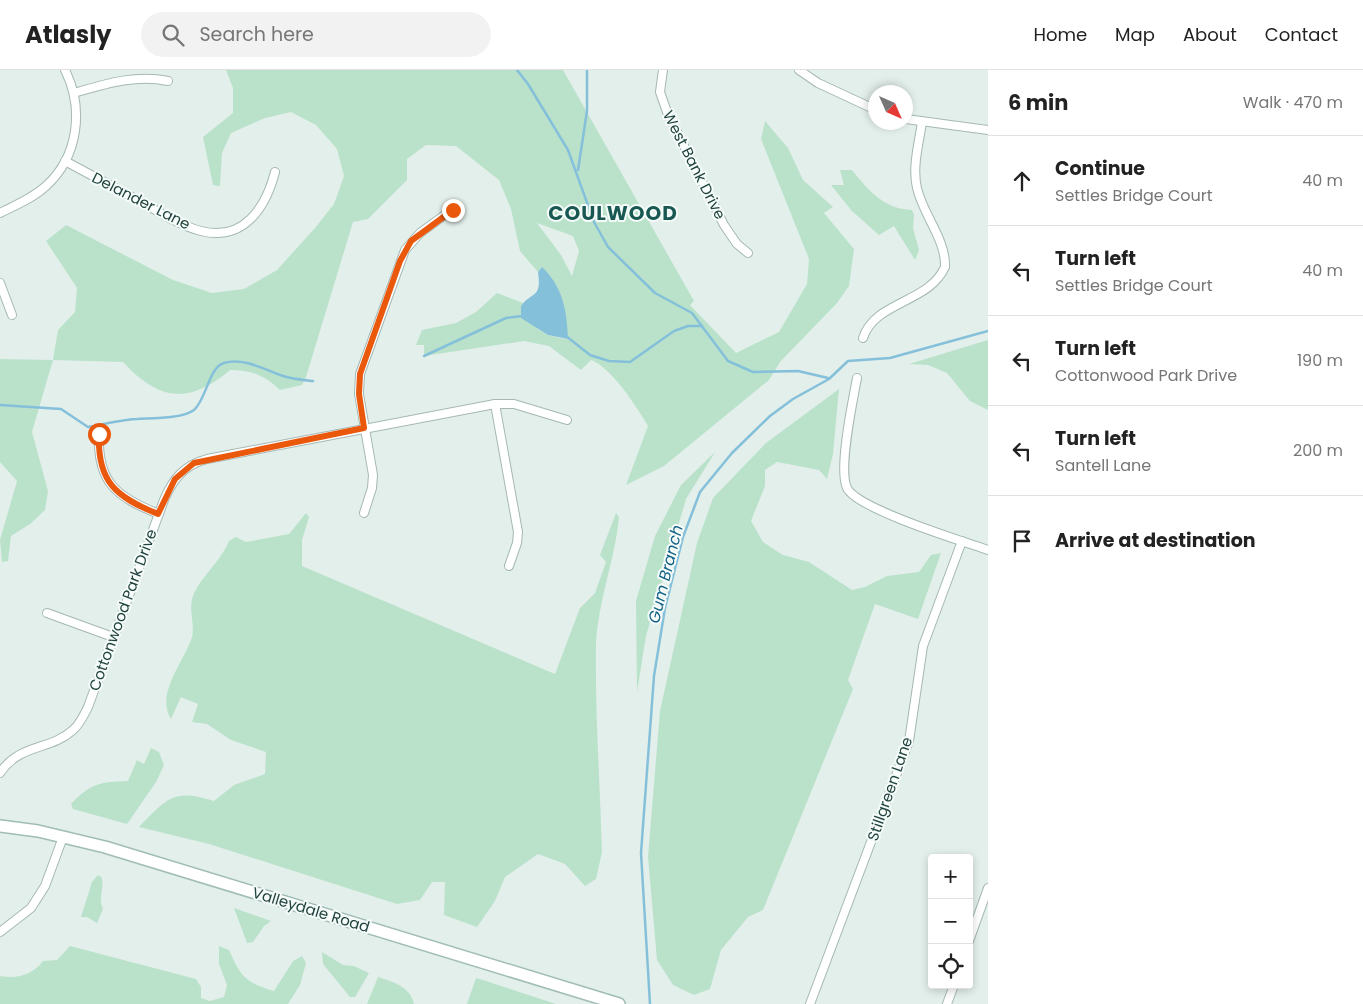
<!DOCTYPE html>
<meta charset="utf-8">
<style>
:root{--surface:#fff;--page:#f2f2f2;--text:#222;--muted:#767676;--line:#e0e0e0}
body{margin:0;font-family:Poppins,sans-serif;background:var(--page);color:var(--text)}
.controls{position:absolute;right:15px;bottom:15px;display:grid;overflow:hidden;border-radius:5px;box-shadow:0 2px 8px #0003}
.controls button{width:45px;height:45px;display:grid;place-items:center;padding:0;border:0;border-bottom:1px solid var(--line);background:var(--surface);color:var(--text);font:25px sans-serif}
.compass{position:absolute;left:868px;top:15px;width:45px;height:45px;border-radius:50%;background:var(--surface);box-shadow:0 2px 8px #0003;rotate:135deg}
.stop{position:absolute;width:15px;height:15px;margin:-11px;border:4px solid #ea580c;border-radius:50%;background:#fff}
.stop.end{background:#ea580c;border-color:#fff;box-shadow:0 1px 5px #0008}
.list{margin:0;padding:0;list-style:none}
h2{display:flex;justify-content:space-between;align-items:center;height:65px;margin:0;padding:0 20px;font-size:21px}
h2 small{font-size:16px;font-weight:400;color:var(--muted)}
.list li{display:grid;grid-template-columns:32px 1fr auto;gap:15px;align-items:center;box-sizing:border-box;height:90px;padding:0 20px;border-top:1px solid var(--line)}
.list b{display:block;font-size:19px;white-space:nowrap}
.list p{margin:0;font-size:16px;white-space:nowrap;color:var(--muted)}
.list em{font-size:16px;font-style:normal;color:var(--muted)}
.icon{flex:none;width:28px;height:28px;fill:none;stroke:currentColor;stroke-width:2;stroke-linecap:round;stroke-linejoin:round}
.map{position:relative;flex:none;width:988px;height:934px;overflow:hidden}
header{display:flex;align-items:center;gap:30px;box-sizing:border-box;height:70px;padding:0 25px;background:var(--surface);border-bottom:1px solid var(--line)}
header strong{font-size:24px}
nav{display:flex;gap:28px;margin-inline-start:auto;font-size:18px}
.search{width:350px;height:45px;background:var(--page);display:flex;align-items:center;gap:12px;box-sizing:border-box;padding:0 18px;border-radius:28px;color:var(--muted);font-size:19px}
main{display:flex}
aside{flex:1;background:var(--surface)}
.map>svg:first-child{display:block}
.green{fill:#bae2cb;fill-rule:evenodd}
.water{fill:#85c0da}
.lines{fill:none;stroke-linecap:round;stroke-linejoin:round}
.stream{stroke:#85c0da;stroke-width:2.5}
.street-casing{stroke:#a5b8b4;stroke-width:10}
.secondary-casing{stroke:#a0bcb7;stroke-width:14}
.street{stroke:#fff;stroke-width:8}
.secondary{stroke:#fff;stroke-width:11}
.route{stroke:#ea580c;stroke-width:6}
.labels{text-anchor:middle;stroke-width:4;stroke-linejoin:round;paint-order:stroke}
.street-label{font-size:15px;fill:#20433f;stroke:#f5fbf8}
.water-label{font-size:16px;font-style:italic;fill:#126287;stroke:#f5fbf8}
.district-label{font-size:20px;font-weight:bold;letter-spacing:1px;fill:#195852;stroke:#f5fbf8}
</style>
<header>
<strong>Atlasly</strong>
<div class="search"><svg class="icon" aria-label="search" viewBox="0 0 24 24"><circle cx="10" cy="10" r="6"/><path d="M15 15l6 6"/></svg>Search here</div>
<nav><a>Home</a><a>Map</a><a>About</a><a>Contact</a></nav>
</header>
<main>
<div class="map">
<svg width="988" height="934" viewBox="0 0 988 934">
<rect width="100%" height="100%" fill="#e3efeb"/>
<!-- green -->
<g class="green">
<path d="M226,0H563L694,231L690,235L736,283L779,262L807,214L809,189L761,69L765,51L788,78L803,110L833,137L824,143L854,179L849,216L837,233L780,292L769,310L664,396L626,415L648,356C637,337 612,298 591,290L581,300L549,276L524,271L424,286V275H416L422,260L456,253L476,242L497,223L523,233L521,236C531,258 545,267 568,269L542,197L538,202L520,181L511,139L499,110L456,76L426,75L407,89V110L368,149L353,152L306,307L302,315L280,320C264,305 251,300 230,300C189,335 159,331 123,292L53,290L32,362L48,421L45,440L30,454L11,466L8,491L2,492L0,470L17,411L0,392V289L53,290L58,260L75,242L77,218L46,171L66,155L173,210L212,223L244,219L277,200L315,158L334,134L344,106L337,79L316,55L291,42L265,48L231,63L222,83L220,116L213,115L203,67L233,43V18ZM537,153L573,166L579,181L572,206L561,185Z"/>
<path d="M840,100H852C868,120 884,139 912,140L914,145L913,158L919,180L915,190L894,156L879,165L852,141L831,115H844Z"/>
<path d="M988,270V340L970,331L947,303L928,295L909,294Z"/>
<path d="M839,319L833,384L827,409L819,400L777,392L765,400V416L751,451L763,472L783,485L809,492L852,520L865,517L887,506L919,502L931,485L941,483L918,549L875,534L848,610L853,619L763,840L748,847L721,880L710,919L694,925L673,915L657,890L648,787L660,641L697,473L713,428L766,373Z"/>
<path d="M715,382L686,429L646,566L637,622L636,531L655,466L681,415Z"/>
<path d="M306,443L309,447L302,470V496L555,604L580,538L595,523L606,492L600,485L616,443L619,447C615,490 598,531 596,575C595,644 600,713 602,782L596,809L585,816L565,794L538,784L505,807L495,831L477,857L444,845L445,812H432L420,830L397,834L209,774L139,757C167,728 174,718 214,731L234,715L265,704L266,682L231,670L207,654L192,652L198,634L181,627L171,649C155,624 184,592 192,567C195,556 189,541 192,529C198,509 220,493 229,471L236,467L246,472L289,464Z"/>
<path d="M151,678L159,682L164,695L156,712L127,754L73,739L71,734C91,713 100,712 128,711L137,690L144,694Z"/>
<path d="M98,805L102,808C104,819 98,828 103,839L97,853L87,847H81L92,812Z"/>
<path d="M234,838L271,851L264,856L253,872L247,873Z"/>
<path d="M70,876L196,909L201,917V928L210,931L224,927L227,915L219,894V876L229,880C241,907 245,912 274,921L293,891L302,886L306,893L300,915L288,934H0V906C18,909 32,905 43,891L57,890Z"/>
<path d="M322,882L343,895L354,896L369,903L355,927H350L323,894Z"/>
<path d="M378,907C394,912 410,917 414,934H367Z"/>
<path d="M476,908L483,910L556,934H467Z"/>
</g>
<!-- water -->
<path class="water" d="M542,197C563,217 567,241 568,269L548,265L521,248V236C532,221 542,229 538,202Z"/>
<g class="lines">
<!-- stream -->
<g class="stream">
<path d="M517,0L528,14L568,80L594,152L608,177L655,223L692,243L728,291L753,302L798,301L828,308"/>
<path d="M578,100L587,41V0"/>
<path d="M566,266L590,285L609,291L630,292L674,261L688,256H702"/>
<path d="M424,286L506,248L522,246"/>
<path d="M0,335L61,339L88,357C101,355 125,349 137,349C151,348 182,349 194,340C206,330 209,297 224,293C244,287 265,300 283,306C292,309 304,310 313,311"/>
<path d="M650,934L641,783L654,606L665,538L683,467L700,422L732,383L770,346L793,329L829,309L848,291L890,288L988,261"/>
</g>
<defs>
<g id="street">
<path d="M663,0L660,22L667,42L724,155L737,174L748,183"/>
<path d="M799,0L818,13L876,40"/>
<path d="M74,23C105,14 136,4 168,11"/>
<path d="M906,49L988,60"/>
<path d="M65,91C91,105 117,119 143,133C161,143 181,156 201,161C244,172 266,137 275,102"/>
<path d="M0,143C16,135 33,128 46,116C79,86 84,38 65,0"/>
<path d="M0,213L12,245"/>
<path d="M863,268C875,231 929,233 945,197C946,169 923,145 917,118C912,97 919,73 922,52"/>
<path d="M857,308C853,330 838,399 847,418C857,439 962,471 988,480"/>
<path d="M495,334L518,462L517,473L509,496"/>
<path d="M99,364C97,412 116,427 159,444"/>
<path d="M364,443L372,418L373,405L359,324L360,304L405,180L420,163L453,139"/>
<path d="M47,543L113,567"/>
<path d="M0,703C20,673 50,681 73,660C80,654 84,645 88,637L164,430C173,409 184,395 207,389L495,334H514L567,350"/>
<path d="M0,862L31,838L45,816L63,767"/>
<path d="M969,871L988,818"/>
<path d="M810,934L909,671L923,576L962,471"/>
<path d="M947,934L954,915"/>
</g>
<path id="secondary" d="M0,756L38,761L105,777L619,934"/>
</defs>
<!-- street casing -->
<use href="#street" class="street-casing"/>
<!-- secondary casing -->
<use href="#secondary" class="secondary-casing"/>
<!-- street -->
<use href="#street" class="street"/>
<!-- secondary -->
<use href="#secondary" class="secondary"/>
</g>
<g class="lines">
<!-- route -->
<path class="route" d="M99,364C97,412 116,427 158,444L175,409L194,393L364,358L359,324L360,304L400,191L411,171L453,140"/>
</g>
<g class="labels">
<!-- street labels -->
<g class="street-label">
<text transform="translate(694 95) rotate(63)" y="5">West Bank Drive</text>
<text transform="translate(141 131) rotate(27)" y="5">Delander Lane</text>
<text transform="translate(123 540) rotate(-70)" y="5">Cottonwood Park Drive</text>
<text transform="translate(890 719) rotate(-71)" y="5">Stillgreen Lane</text>
<text transform="translate(311 840) rotate(17)" y="5">Valleydale Road</text>
</g>
<!-- water labels -->
<g class="water-label">
<text transform="translate(665 504) rotate(-76)" y="6">Gum Branch</text>
</g>
<!-- district labels -->
<g class="district-label">
<text x="613" y="150">COULWOOD</text>
</g>
</g>
</svg>
<div class="controls">
<button>+</button>
<button>−</button>
<button><svg class="icon" aria-label="locate" viewBox="0 0 24 24"><circle cx="12" cy="12" r="6"/><path d="M12 2v4M12 18v4M2 12h4M18 12h4"/></svg></button>
</div>
<svg class="compass" viewBox="-18 -18 36 36"><path d="M0-13l5 13h-10z" fill="#e53935"/><path d="M0 13l5-13h-10z" fill="#767676"/></svg>
<div class="stop" style="left:99px;top:364px"></div>
<div class="stop end" style="left:453px;top:140px"></div>
</div>
<aside>
<h2>6 min<small>Walk · 470 m</small></h2>
<ul class="list">
<li><svg class="icon" aria-label="ahead" viewBox="0 0 24 24"><path d="M12 20V5M6 11l6-6 6 6"/></svg><div><b>Continue</b><p>Settles Bridge Court</p></div><em>40 m</em></li>
<li><svg class="icon" aria-label="left" viewBox="0 0 24 24"><path d="M17 20v-9H6M10 6l-5 5 5 5"/></svg><div><b>Turn left</b><p>Settles Bridge Court</p></div><em>40 m</em></li>
<li><svg class="icon" aria-label="left" viewBox="0 0 24 24"><path d="M17 20v-9H6M10 6l-5 5 5 5"/></svg><div><b>Turn left</b><p>Cottonwood Park Drive</p></div><em>190 m</em></li>
<li><svg class="icon" aria-label="left" viewBox="0 0 24 24"><path d="M17 20v-9H6M10 6l-5 5 5 5"/></svg><div><b>Turn left</b><p>Santell Lane</p></div><em>200 m</em></li>
<li><svg class="icon" aria-label="arrive" viewBox="0 0 24 24"><path d="M6 21V4h12l-3 4 3 4H6"/></svg><div><b>Arrive at destination</b></div></li>
</ul>
</aside>
</main>
